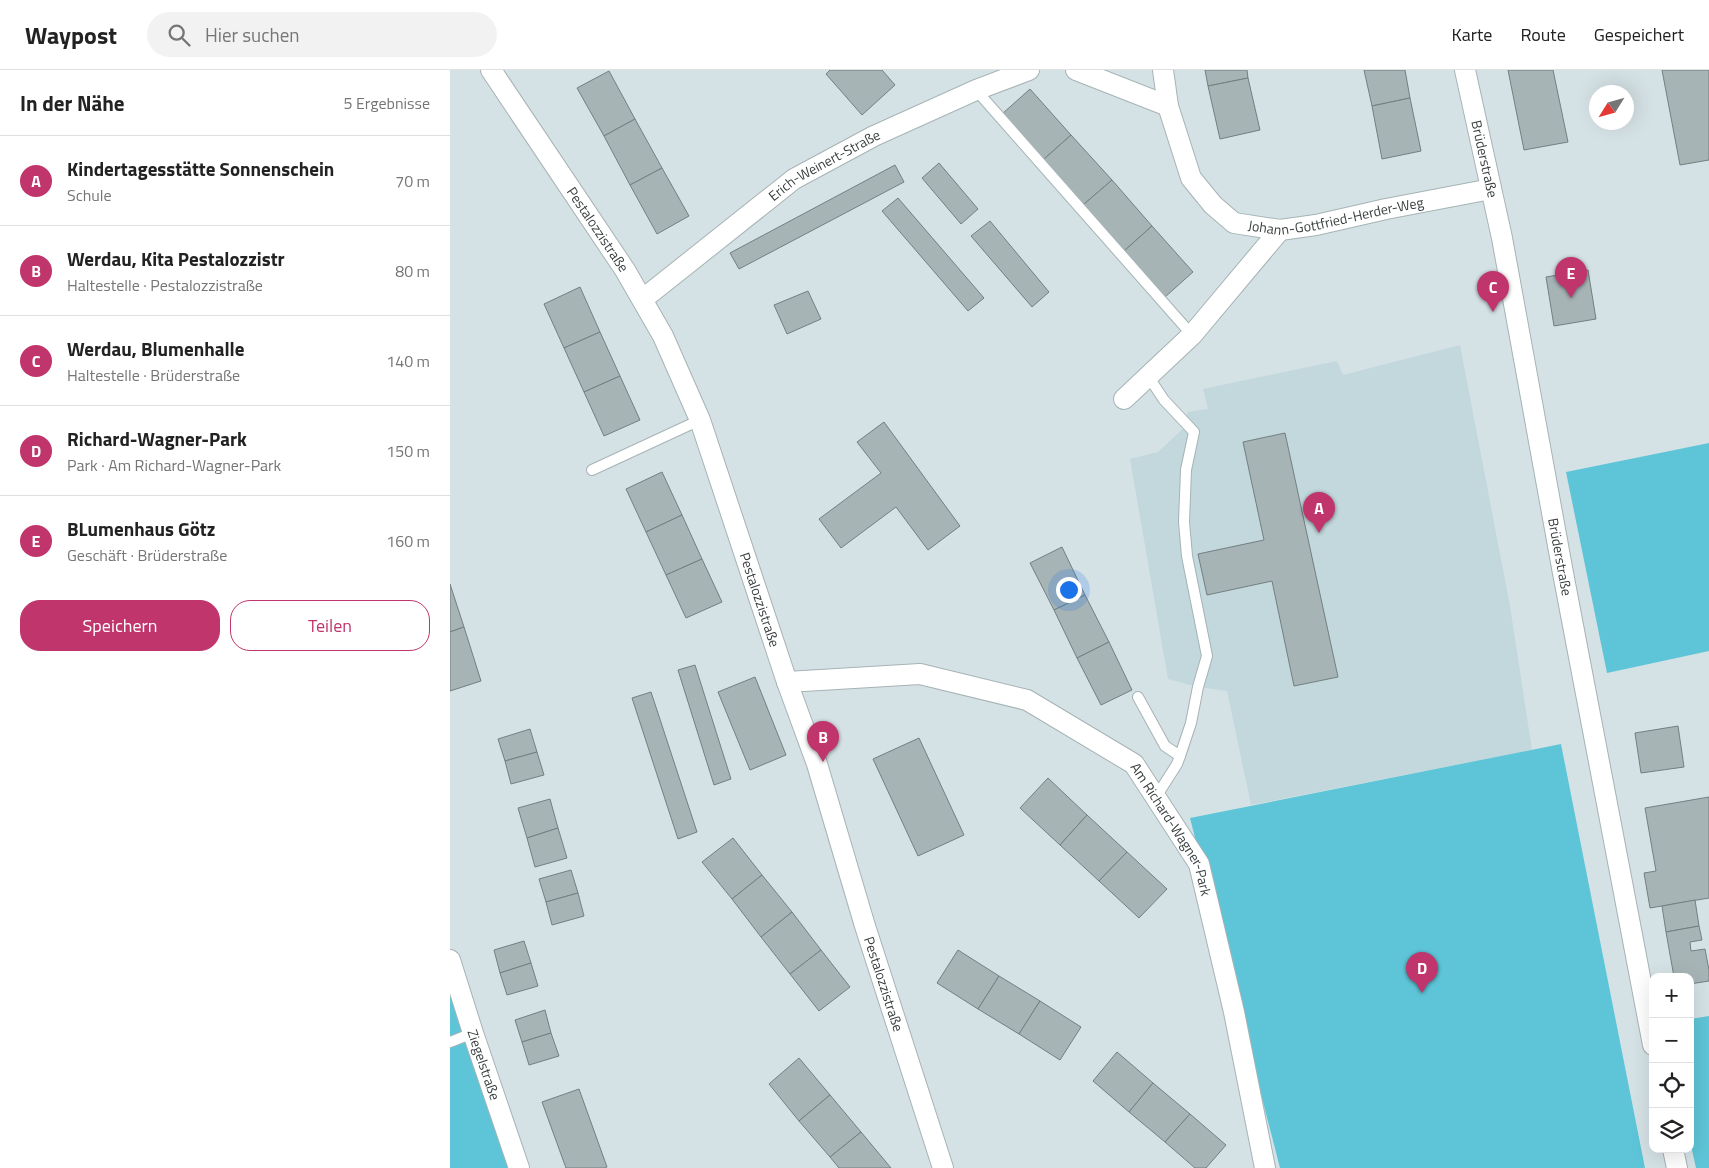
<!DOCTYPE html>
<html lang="de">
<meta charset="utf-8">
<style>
:root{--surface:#fff;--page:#f2f2f2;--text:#222;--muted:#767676;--line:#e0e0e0;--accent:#c0356b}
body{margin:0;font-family:"Titillium Web",sans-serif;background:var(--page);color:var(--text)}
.controls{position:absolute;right:15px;bottom:15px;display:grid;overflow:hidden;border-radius:10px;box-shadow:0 5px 20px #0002}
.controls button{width:45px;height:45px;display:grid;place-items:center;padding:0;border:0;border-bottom:1px solid var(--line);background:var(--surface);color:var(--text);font:25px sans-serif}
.compass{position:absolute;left:1139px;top:15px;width:45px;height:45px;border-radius:50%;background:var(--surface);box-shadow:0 5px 20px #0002;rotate:233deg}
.you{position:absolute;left:618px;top:519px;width:18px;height:18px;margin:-12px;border:4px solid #fff;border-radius:50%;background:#1a73e8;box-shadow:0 0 0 8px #1a73e833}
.badge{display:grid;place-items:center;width:32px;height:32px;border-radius:50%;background:var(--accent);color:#fff;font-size:16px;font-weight:700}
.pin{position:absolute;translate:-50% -41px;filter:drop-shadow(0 1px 2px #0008)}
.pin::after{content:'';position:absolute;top:26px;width:18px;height:15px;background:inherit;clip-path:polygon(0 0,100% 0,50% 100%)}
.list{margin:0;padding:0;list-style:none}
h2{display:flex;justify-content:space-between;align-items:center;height:65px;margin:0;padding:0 20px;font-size:21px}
h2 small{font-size:16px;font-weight:400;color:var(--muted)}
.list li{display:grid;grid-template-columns:32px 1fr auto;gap:15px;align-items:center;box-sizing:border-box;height:90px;padding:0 20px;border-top:1px solid var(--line)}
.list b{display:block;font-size:19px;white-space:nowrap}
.list p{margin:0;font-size:16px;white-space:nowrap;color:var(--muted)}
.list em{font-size:16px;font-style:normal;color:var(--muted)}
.actions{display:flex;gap:10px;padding:15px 20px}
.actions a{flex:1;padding:11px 0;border:1px solid var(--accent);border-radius:20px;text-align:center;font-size:18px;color:var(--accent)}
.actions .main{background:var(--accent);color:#fff}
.icon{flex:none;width:28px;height:28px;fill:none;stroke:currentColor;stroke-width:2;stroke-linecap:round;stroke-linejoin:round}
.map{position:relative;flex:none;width:1259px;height:1098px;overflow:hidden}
header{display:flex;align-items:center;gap:30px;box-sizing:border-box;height:70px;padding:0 25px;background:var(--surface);border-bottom:1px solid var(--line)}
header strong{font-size:24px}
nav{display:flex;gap:28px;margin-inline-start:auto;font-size:18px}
.search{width:350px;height:45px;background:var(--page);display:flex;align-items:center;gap:12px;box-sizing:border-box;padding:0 18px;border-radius:28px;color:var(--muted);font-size:19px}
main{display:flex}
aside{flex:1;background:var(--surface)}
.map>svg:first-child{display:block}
.built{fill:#c2d8dc}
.green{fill:#5ec5d8}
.building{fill:#a7b4b6;stroke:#737f81}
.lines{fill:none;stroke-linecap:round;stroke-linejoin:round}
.service-casing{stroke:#a6b3b5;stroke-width:12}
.minor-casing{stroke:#a6b3b5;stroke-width:22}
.service{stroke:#fff;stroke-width:10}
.minor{stroke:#fff;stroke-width:20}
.labels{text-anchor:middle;stroke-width:4.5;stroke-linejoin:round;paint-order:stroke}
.street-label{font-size:14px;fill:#383d3e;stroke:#fff}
</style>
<header>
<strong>Waypost</strong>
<div class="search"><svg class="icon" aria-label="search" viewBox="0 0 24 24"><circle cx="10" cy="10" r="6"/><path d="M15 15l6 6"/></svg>Hier suchen</div>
<nav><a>Karte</a><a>Route</a><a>Gespeichert</a></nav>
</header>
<main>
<aside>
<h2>In der Nähe<small>5 Ergebnisse</small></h2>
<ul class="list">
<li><span class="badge">A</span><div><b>Kindertagesstätte Sonnenschein</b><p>Schule</p></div><em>70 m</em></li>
<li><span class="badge">B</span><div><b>Werdau, Kita Pestalozzistr</b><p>Haltestelle · Pestalozzistraße</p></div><em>80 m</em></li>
<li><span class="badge">C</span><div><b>Werdau, Blumenhalle</b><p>Haltestelle · Brüderstraße</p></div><em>140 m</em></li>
<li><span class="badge">D</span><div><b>Richard-Wagner-Park</b><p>Park · Am Richard-Wagner-Park</p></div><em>150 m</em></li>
<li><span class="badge">E</span><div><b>BLumenhaus Götz</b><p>Geschäft · Brüderstraße</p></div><em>160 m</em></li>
</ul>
<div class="actions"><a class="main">Speichern</a><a>Teilen</a></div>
</aside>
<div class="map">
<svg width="1259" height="1098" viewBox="0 0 1259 1098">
<rect width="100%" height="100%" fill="#d5e2e5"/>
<!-- built -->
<path class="built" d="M1010,275L1060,536L1082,680L801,735L777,621L748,617L718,609L680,389L708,382L737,355V342L758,339L753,319L887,291L893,305Z"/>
<!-- green -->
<g class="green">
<path d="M1259,373V581L1157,603L1116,402Z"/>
<path d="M1111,674L1195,1098H830L740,748Z"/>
<path d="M0,919L58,1098H0Z"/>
<path d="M1259,946V1098H1246L1240,1071V949Z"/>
</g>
<!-- building -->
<g class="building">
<path d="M380,0H432L445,15L412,45L376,4Z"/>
<path d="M755,0H797L798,8L758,16Z"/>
<path d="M914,0H955L960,28L922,36Z"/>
<path d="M1058,0H1103L1118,72L1074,80Z"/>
<path d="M1212,0H1259V90L1230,95Z"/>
<path d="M159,1L185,49L154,66L127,18Z"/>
<path d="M798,8L810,60L770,69L758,16Z"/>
<path d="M580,19L621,65L593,90L552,44Z"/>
<path d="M960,28L971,81L932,89L922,36Z"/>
<path d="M185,49L212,98L180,115L154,66Z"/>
<path d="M621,65L662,110L633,135L593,90Z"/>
<path d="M489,93L528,139L511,154L472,108Z"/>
<path d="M445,95L454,112L289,199L280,183Z"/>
<path d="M212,98L239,146L207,164L180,115Z"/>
<path d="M662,110L702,156L674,181L633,135Z"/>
<path d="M448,128L534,228L518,241L432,141Z"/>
<path d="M540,151L599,222L582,237L521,166Z"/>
<path d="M702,156L743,202L715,227L674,181Z"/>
<path d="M1138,200L1146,249L1104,256L1096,207Z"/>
<path d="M130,217L150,262L114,278L94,234Z"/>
<path d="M358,221L371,249L337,264L324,235Z"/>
<path d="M150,262L170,306L134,322L114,278Z"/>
<path d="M170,306L190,350L154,366L134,322Z"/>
<path d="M434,352L510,456L478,480L446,437L391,478L369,449L431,403L407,372Z"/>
<path d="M835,363L888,607L844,616L822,511L757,525L748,484L814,470L793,372Z"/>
<path d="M212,402L232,445L196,462L176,419Z"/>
<path d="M232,445L252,489L216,505L196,462Z"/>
<path d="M612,477L635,525L604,540L580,493Z"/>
<path d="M252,489L272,532L236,548L216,505Z"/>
<path d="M0,514L14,557L0,562Z"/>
<path d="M635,525L659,572L627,588L604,540Z"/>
<path d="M14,557L31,611L0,621V562Z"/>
<path d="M659,572L682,620L651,635L627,588Z"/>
<path d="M245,595L281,709L264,715L228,600Z"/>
<path d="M305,607L336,685L300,700L268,622Z"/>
<path d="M201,622L247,762L228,769L182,628Z"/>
<path d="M1228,656L1234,697L1191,703L1185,663Z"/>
<path d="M80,659L87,682L55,691L48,669Z"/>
<path d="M469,668L514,765L468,786L423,689Z"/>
<path d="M87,682L94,705L61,714L55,691Z"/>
<path d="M598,708L637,745L610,775L570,738Z"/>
<path d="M1259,727V828L1200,838L1194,803L1206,801L1195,738Z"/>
<path d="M100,729L108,758L77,768L68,738Z"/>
<path d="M637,745L677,782L649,811L610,775Z"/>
<path d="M108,758L117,788L85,797L77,768Z"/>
<path d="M283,768L312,805L282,829L252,792Z"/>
<path d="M677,782L717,819L689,848L649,811Z"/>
<path d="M121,800L128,823L96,832L89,809Z"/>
<path d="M312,805L342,842L311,867L282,829Z"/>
<path d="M128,823L134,846L102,855L96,832Z"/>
<path d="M1245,830L1249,856L1216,862L1212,836Z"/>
<path d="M342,842L371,880L340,904L311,867Z"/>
<path d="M1249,856L1252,870L1240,872L1241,881L1255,879L1259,900V911L1240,914V907H1224L1216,862Z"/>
<path d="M74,871L81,893L50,903L44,880Z"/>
<path d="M371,880L400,917L369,941L340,904Z"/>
<path d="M508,880L549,906L528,939L487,913Z"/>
<path d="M81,893L88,916L57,925L50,903Z"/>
<path d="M549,906L590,931L569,964L528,939Z"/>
<path d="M590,931L631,957L610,990L569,964Z"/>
<path d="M95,940L101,963L72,972L65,950Z"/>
<path d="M101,963L109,986L79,995L72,972Z"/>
<path d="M667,982L703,1013L679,1042L643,1011Z"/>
<path d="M349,988L380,1025L349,1051L319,1014Z"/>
<path d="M703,1013L740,1044L715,1072L679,1042Z"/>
<path d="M129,1019L157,1097L155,1098H116L92,1032Z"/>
<path d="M380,1025L411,1062L380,1087L349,1051Z"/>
<path d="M740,1044L776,1075L756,1098H745L715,1072Z"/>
<path d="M411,1062L441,1098H389L380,1087Z"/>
</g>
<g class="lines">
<defs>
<g id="service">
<path d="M526,20L742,265"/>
<path d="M698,306L714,330L744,362L736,400L734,452L737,486L757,586L748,617L741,653L730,686"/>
<path d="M142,400L250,350"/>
<path d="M688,627L715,676L730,686L727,694L706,727"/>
<path d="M0,972L23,963"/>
</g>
<g id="minor">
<path id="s1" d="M41,0L175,200L213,266L250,350L337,612L367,694L415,856L493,1098"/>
<path d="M626,0L718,36"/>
<path id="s2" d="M713,0L718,36L741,108L763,135L784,153L830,160L866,155L936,139L1041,119"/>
<path id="s3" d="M1015,0L1052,168L1113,503L1203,975"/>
<path id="s4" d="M193,229L344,109L424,66L526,20L579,0"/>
<path d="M674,329L742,265L830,160"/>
<path id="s5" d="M337,612L470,604L577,630L684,694L749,794L784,942L815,1098"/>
<path id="s6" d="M0,890L23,963L69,1098"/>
<path d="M1223,1079L1227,1098"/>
</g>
</defs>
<!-- service casing -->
<use href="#service" class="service-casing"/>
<!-- minor casing -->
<use href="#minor" class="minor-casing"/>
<!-- service -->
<use href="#service" class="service"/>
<!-- minor -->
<use href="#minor" class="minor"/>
</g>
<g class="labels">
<!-- street labels -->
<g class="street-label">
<text dy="5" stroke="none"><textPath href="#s3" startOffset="91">Brüderstraße</textPath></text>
<text dy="5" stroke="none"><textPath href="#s4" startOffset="226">Erich-Weinert-Straße</textPath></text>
<text dy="5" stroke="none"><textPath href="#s2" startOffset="278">Johann-Gottfried-Herder-Weg</textPath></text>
<text dy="5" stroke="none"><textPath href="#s1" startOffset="192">Pestalozzistraße</textPath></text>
<text dy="5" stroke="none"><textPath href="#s3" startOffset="496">Brüderstraße</textPath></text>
<text dy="5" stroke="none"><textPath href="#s1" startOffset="598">Pestalozzistraße</textPath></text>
<text dy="5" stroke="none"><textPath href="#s5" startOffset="444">Am Richard-Wagner-Park</textPath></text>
<text dy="5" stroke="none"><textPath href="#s1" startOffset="1002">Pestalozzistraße</textPath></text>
<text dy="5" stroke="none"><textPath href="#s6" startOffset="110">Ziegelstraße</textPath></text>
</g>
</g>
</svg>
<div class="controls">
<button>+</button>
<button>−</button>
<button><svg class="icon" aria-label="locate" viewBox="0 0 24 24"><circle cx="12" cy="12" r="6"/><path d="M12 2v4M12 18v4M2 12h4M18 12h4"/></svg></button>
<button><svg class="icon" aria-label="layers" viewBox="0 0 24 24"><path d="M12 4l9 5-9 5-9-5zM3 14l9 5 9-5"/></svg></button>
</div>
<svg class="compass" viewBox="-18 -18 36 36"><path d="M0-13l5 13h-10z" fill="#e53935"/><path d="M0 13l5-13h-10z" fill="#767676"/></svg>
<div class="you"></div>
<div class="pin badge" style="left:869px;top:463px">A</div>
<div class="pin badge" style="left:373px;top:692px">B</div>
<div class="pin badge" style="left:1043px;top:242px">C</div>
<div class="pin badge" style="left:972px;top:923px">D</div>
<div class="pin badge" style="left:1121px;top:228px">E</div>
</div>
</main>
